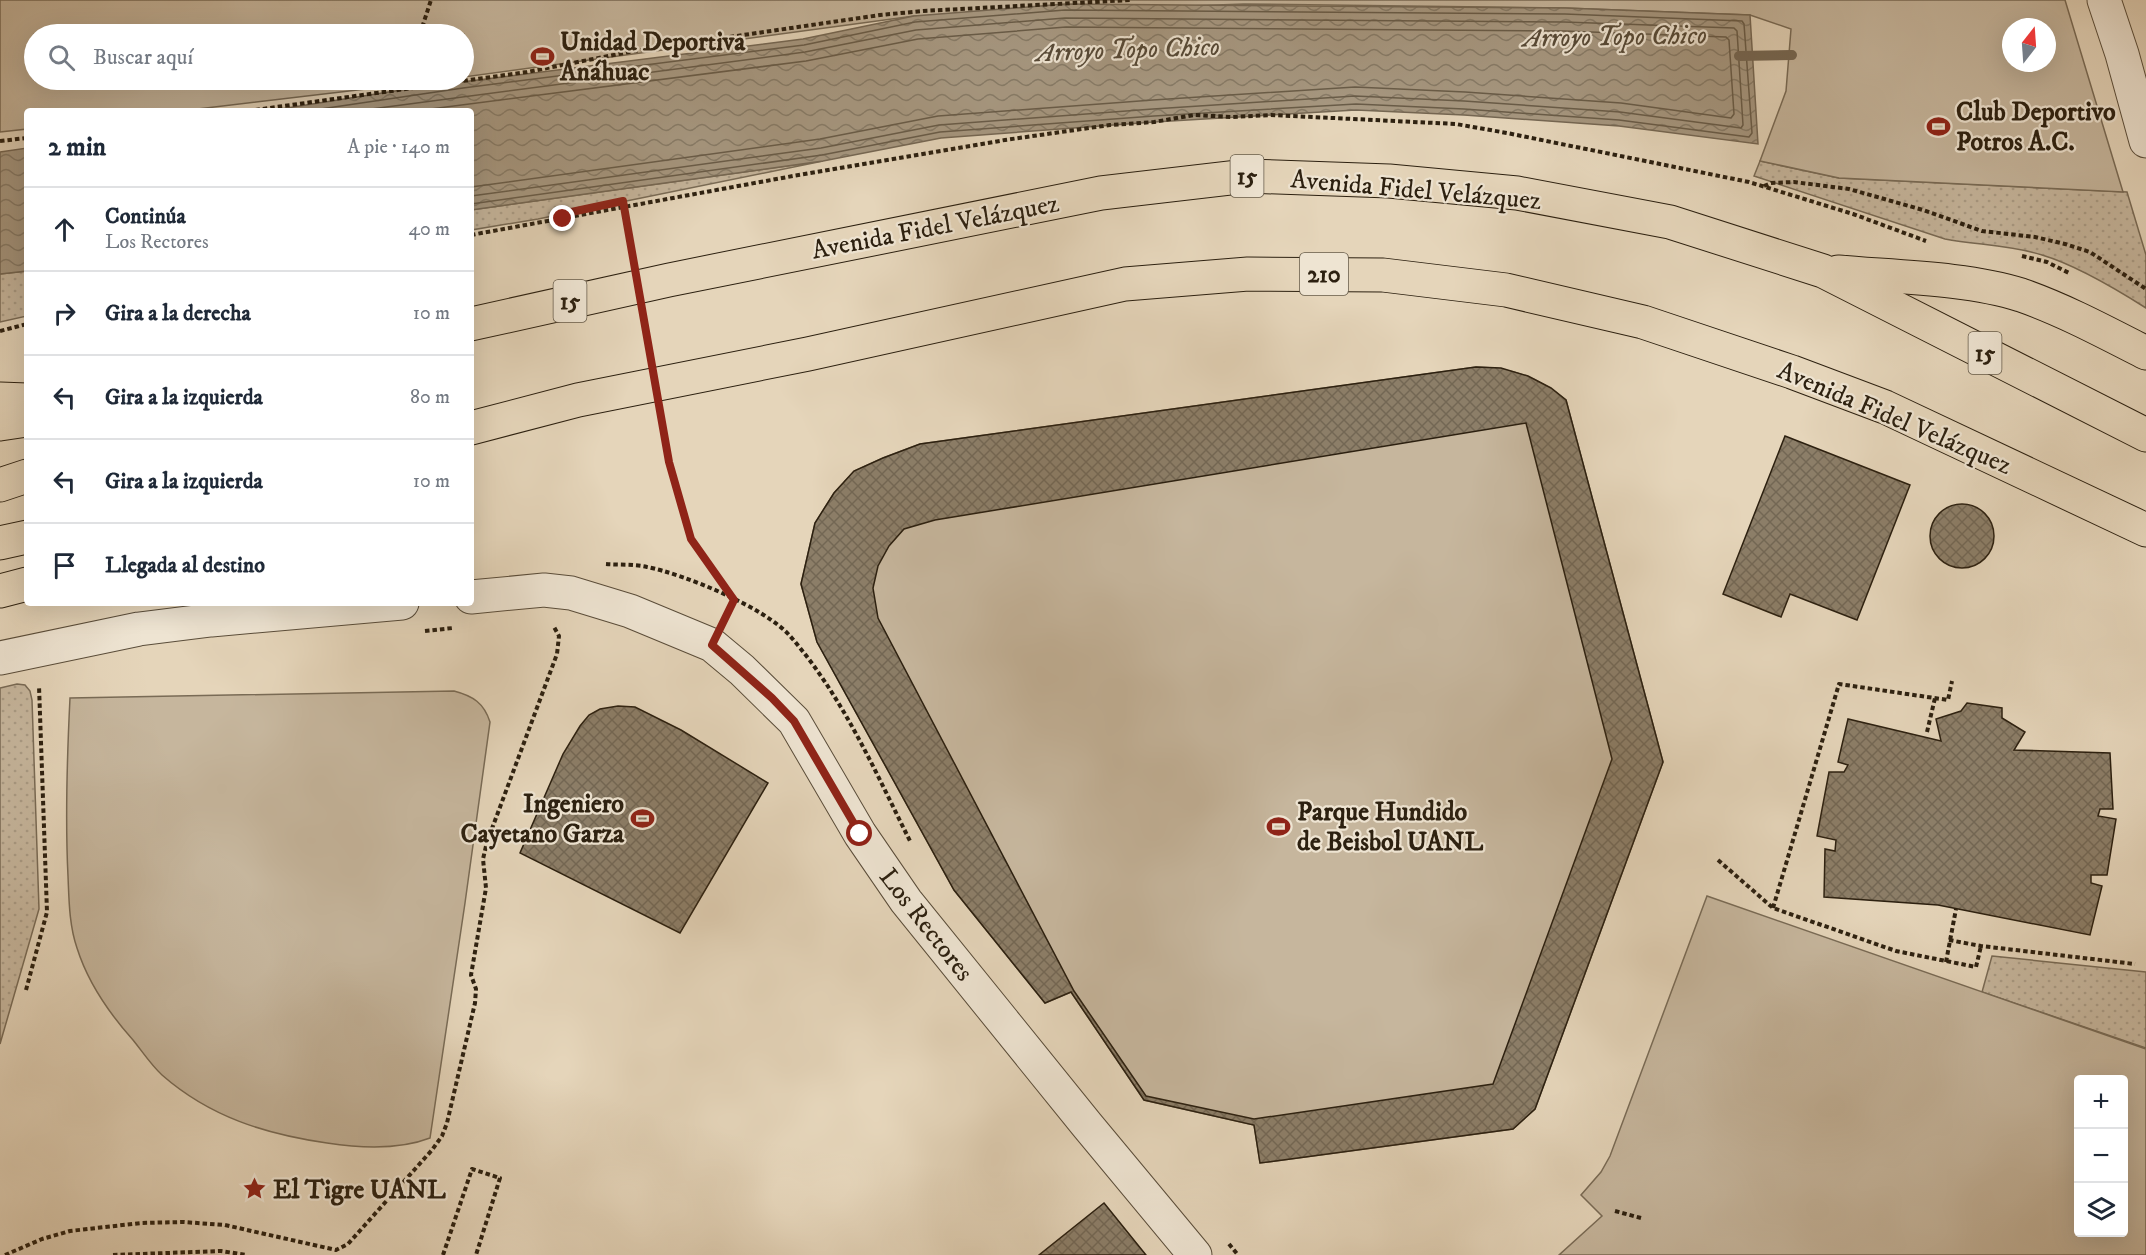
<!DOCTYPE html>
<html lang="es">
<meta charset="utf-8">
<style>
:root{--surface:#fff;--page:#f6f6f7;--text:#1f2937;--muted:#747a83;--line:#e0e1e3}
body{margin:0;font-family:"IM FELL DW Pica",serif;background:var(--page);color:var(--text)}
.controls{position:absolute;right:18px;bottom:18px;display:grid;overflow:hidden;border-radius:6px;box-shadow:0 6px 24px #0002}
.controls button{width:54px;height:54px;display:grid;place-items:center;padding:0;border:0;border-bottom:2px solid var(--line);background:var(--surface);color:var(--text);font:30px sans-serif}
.compass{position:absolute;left:2002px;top:18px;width:54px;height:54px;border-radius:50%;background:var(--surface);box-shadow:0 6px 24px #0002;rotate:17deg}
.stop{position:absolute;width:18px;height:18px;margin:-14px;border:4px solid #8f2418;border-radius:50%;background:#fff}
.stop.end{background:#8f2418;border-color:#fff;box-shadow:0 2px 6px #0008}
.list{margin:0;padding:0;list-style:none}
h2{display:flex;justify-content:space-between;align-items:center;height:78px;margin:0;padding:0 24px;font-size:26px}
h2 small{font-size:20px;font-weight:400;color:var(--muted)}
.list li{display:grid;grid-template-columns:39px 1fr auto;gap:18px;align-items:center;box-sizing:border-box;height:84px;padding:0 24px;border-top:2px solid var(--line)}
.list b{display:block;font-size:22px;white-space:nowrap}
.list p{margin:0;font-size:20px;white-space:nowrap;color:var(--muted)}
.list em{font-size:20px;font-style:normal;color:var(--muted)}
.icon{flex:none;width:33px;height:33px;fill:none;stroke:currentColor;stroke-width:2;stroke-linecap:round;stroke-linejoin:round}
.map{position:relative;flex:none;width:2146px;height:1255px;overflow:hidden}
.search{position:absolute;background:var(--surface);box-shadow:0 6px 24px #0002;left:24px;top:24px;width:450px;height:66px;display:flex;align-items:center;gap:15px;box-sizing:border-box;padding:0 21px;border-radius:33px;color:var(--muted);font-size:22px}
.panel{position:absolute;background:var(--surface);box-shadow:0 6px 24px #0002;left:24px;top:108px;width:450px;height:498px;border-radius:6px}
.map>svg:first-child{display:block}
.green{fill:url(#green-dots);stroke:#796b56;stroke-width:1.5}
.pitch{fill:#c6b69d;stroke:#796b56;stroke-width:1.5;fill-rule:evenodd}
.water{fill:url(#water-waves);stroke:#756753;stroke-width:1.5}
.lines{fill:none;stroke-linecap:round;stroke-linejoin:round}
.shore{stroke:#695c48;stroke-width:1.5}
.stream{stroke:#756753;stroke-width:10}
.building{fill:url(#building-cross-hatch);stroke:#2c2010;stroke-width:1.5;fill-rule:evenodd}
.minor-casing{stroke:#5a4d3a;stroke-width:35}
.trunk-casing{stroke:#2c2010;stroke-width:35}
.path{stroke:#2c2010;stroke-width:4;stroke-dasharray:4.5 3;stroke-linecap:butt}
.minor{stroke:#eee4d2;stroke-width:33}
.trunk{stroke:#e5d5ba;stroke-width:33}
.path-bridge{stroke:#2c2010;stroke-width:4;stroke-dasharray:4.5 3;stroke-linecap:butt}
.route{stroke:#8f2418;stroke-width:8}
.labels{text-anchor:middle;stroke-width:4.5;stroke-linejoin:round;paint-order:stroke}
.shield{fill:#eee4d2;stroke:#665b4a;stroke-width:1.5}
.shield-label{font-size:24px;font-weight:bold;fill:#2c2010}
.poi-label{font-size:26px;font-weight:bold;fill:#2c2010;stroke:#eee4d2;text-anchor:start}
.street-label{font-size:26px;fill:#2c2010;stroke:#eee4d2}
.water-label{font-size:27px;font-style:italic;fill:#574a37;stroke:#eee4d2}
</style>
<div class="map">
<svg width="2146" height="1255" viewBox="0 0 2146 1255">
<defs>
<pattern id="green-dots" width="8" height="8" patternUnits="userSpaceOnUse" patternTransform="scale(1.5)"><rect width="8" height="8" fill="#c6b69d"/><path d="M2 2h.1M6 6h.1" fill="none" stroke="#aa9c86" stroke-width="1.8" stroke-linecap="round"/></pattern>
<pattern id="water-waves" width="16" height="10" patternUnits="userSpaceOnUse" patternTransform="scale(1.5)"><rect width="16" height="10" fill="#a69780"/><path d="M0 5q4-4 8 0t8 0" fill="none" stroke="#877b67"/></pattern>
<pattern id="building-cross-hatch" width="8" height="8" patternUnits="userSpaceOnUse" patternTransform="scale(1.5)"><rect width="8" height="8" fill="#8c7e68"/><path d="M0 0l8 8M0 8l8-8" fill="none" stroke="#736754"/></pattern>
</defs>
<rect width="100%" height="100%" fill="#e5d5ba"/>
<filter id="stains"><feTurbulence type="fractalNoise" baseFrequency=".00333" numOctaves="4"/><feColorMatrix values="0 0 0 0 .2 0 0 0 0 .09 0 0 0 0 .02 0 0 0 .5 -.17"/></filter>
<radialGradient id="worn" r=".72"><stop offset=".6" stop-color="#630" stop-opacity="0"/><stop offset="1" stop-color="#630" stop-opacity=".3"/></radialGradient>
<!-- green -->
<g class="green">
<path d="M823,161L538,219L471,230V210Z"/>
<path d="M1760,161L1839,178L2127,192L2146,255V308C2116,289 2076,265 2042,255C2011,245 1977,245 1945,239L1754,176Z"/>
<path d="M27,271V316L0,322V274Z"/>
<path d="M17,684L25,685L30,691L32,700L39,909L0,1044V688Z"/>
<path d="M1992,956L2146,972V1048L1982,992Z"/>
</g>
<!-- pitch -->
<g class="pitch">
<path d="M0,0H2065L2123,192L1839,178L1760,161L1786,91L1791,29L1750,15L1565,8L1244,4L914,16L464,77V34H34V80H442L181,111H27V129L0,132ZM2011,27H2047V63H2011Z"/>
<path d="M1476,367C1514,368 1537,377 1566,400L1663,762L1535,1109L1513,1129L1260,1163L1254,1125L1144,1100L1071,992L1045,1003L954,890L817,642L801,584L815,523L834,493L854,471L883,458L920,444Z"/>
<path d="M454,691C473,696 484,703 490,722L465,903L430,1138C399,1150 360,1148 327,1143C265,1134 210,1117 162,1075C151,1065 142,1051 133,1040C108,1012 88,983 77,948C69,925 69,899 68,876C65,816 67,758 70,698Z"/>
<path d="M1707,896L2146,1049V1255H1559L1602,1216L1581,1195L1601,1172L1610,1156ZM2078,1080H2124V1232H2078Z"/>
</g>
<!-- water -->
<g class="water">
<path d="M1065,4L1565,8L1750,15L1758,144L1619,126L1464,115L1356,110L1154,122L941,138L823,161L471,210V111H268L414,88L803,39L914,16Z"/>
<path d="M27,148V271L0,274V152Z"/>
</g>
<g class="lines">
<!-- shore -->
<g class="shore">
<path d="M307,111L463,88L804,45L915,22L1065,10L1565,14L1742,21L1744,24L1752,133L1749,137L1619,120L1464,109L1356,104L1154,116L940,132L822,155L471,204"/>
<path d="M356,111L805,52L916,30L1065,18L1564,22L1734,28L1737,31L1743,125L1741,128L1620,112L1464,101L1355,96L1153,109L939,125L821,148L471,196"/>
<path d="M415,111L806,61L918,39L1066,27L1564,31L1726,37L1729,40L1734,114L1731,118L1621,103L1465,92L1355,87L1153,100L938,116L820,139L471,187"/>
</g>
<!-- stream -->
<path class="stream" d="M1739,56L1792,55"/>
</g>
<!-- building -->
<g class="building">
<path d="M1476,367L1501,368L1528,376L1551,388L1566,400L1663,762L1535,1109L1513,1129L1260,1163L1254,1125L1144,1100L1071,992L1045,1003L954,890L817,642L801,584L815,523L834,493L854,471L883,458L920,444ZM1526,423L1612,759L1493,1084L1254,1119L1146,1096L1074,991L878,618L873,588L878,566L889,546L904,529L935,520Z"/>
<path d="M1785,436L1910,485L1857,620L1790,594L1781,617L1723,594Z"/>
<circle cx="1962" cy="536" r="32"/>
<path d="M1967,703L2002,708V718L2025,732L2014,750L2110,753L2113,809H2100L2098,816L2116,819L2107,875H2091V883L2102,886L2090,935L1938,905L1824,897L1825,849L1835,851L1836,840L1817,836L1829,772H1844L1848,765L1838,762L1848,719L1941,741L1936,719L1961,711Z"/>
<path d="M618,706L635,707L681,730L768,783L680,933L520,853L563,754L580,726L589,715L600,709Z"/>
<path d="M1104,1203L1146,1255H1039Z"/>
</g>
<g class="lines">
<defs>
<g id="minor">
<path d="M2104,0L2122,54L2146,141"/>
<path d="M471,597L544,590L571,593L630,611L712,645L742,670L794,721L860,834L906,901L1087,1125L1195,1255"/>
<path d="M0,658L139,629L211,620L402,603"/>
</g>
<g id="trunk">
<path d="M1838,272C1894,277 1968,278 2021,295C2064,310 2105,332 2146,353"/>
<path d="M471,324L669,280L1101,193L1247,176L1389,181L1517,193L1670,222L1823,271L2146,435"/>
<path d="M0,399L27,400"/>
<path d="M0,424L27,420"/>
<path d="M471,428L578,400L808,354L1125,284L1248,274L1383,275L1506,290L1643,322L1792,372L1885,407L2146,530"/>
<path d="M0,485L27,476"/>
<path d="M0,543L27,537"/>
<path d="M0,591L27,584"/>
</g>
</defs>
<!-- minor casing -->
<use href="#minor" class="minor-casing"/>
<!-- trunk casing -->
<use href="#trunk" class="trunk-casing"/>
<!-- path -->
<g class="path">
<path d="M420,34L431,0"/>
<path d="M414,88L415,80"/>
<path d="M248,111L527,72L634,51L880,15L923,11L1131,0"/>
<path d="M0,141L27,138"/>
<path d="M1764,186L1771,183L1794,182L1849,189L1923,210L1982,231L2035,237L2065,244L2090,252L2146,289"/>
<path d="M563,219L562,214L623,201"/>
<path d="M471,235L793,176L1005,140L1110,125L1154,122L1194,115L1232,117L1271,115L1456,124L1507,133L1749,182L1853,214L1926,241"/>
<path d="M2022,256L2047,262L2069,273"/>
<path d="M0,331L27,324"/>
<path d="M669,462L691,539L734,600L727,615"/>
<path d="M606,564C619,565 634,564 647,567C684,574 766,608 790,636C842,695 875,771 910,841"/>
<path d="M425,631L453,628"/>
<path d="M1927,732L1935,698"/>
<path d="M1718,860L1773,908L1896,951L1976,967L1981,946"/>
<path d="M1773,908L1839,684L1948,700L1952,681"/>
<path d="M1949,940L1981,946L2135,964"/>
<path d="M1946,962L1956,909"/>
<path d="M26,990L47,912L39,686"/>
<path d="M1615,1211L1641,1218"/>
<path d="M1229,1244L1238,1255"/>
<path d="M5,1255L42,1239L70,1231L141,1223L183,1222L225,1225L336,1250L348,1244L432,1150L442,1136L447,1123L475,1003L476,989L471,975L486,888L483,859L487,842L557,654L559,636L554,627"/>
<path d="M113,1255L221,1251L247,1255"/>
<path d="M443,1255L472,1169L500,1178L476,1255"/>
</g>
<!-- minor -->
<use href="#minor" class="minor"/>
<!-- trunk -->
<use href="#trunk" class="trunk"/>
<!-- path-bridge -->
<path class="path-bridge" d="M623,201L669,462"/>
</g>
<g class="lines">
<!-- route -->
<path class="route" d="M563,219L562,214L623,201L669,462L691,539L734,600L712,645L772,698L794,721L860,834"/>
</g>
<!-- icons -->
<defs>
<symbol id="stadium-bare" viewBox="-9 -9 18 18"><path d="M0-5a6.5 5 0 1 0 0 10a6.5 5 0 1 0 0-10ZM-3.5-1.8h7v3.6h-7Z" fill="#8f2418" stroke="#eee4d2" stroke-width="2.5" paint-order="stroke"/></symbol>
<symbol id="sight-bare" viewBox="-9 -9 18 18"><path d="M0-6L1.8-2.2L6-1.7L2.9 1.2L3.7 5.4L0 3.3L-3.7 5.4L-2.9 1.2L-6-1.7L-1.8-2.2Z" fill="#8f2418" stroke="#eee4d2" stroke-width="2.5" paint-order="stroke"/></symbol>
</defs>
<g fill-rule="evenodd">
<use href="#stadium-bare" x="526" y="40" width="33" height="33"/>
<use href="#stadium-bare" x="1922" y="110" width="33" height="33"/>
<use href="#stadium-bare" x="626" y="802" width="33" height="33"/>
<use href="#stadium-bare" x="1262" y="810" width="33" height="33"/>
<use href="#sight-bare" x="238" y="1172" width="33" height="33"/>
</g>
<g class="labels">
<!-- shield labels -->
<g class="shield">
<rect x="1230.5" y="155" width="33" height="42" rx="4.5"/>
<rect x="1300" y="253" width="48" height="42" rx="4.5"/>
<rect x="553.5" y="280" width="33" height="42" rx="4.5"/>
<rect x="1968.5" y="332" width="33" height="42" rx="4.5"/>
</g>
<g class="shield-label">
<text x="1247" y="184">15</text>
<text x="1324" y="282">210</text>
<text x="570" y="309">15</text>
<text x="1985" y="361">15</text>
</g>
<!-- poi labels -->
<g class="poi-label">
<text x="560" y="50">Unidad Deportiva<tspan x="560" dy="30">Anáhuac</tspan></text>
<text x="1956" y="120">Club Deportivo<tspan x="1956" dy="30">Potros A.C.</tspan></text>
<text x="624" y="812" text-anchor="end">Ingeniero<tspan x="624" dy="30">Cayetano Garza</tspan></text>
<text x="1297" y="820">Parque Hundido<tspan x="1297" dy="30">de Beisbol UANL</tspan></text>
<text x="273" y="1198">El Tigre UANL</text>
</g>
<!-- street labels -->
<g class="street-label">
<text transform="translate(1416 189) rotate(5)" y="9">Avenida Fidel Velázquez</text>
<text transform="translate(935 226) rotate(-11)" y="9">Avenida Fidel Velázquez</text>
<text transform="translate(1895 417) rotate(23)" y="9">Avenida Fidel Velázquez</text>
<text transform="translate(927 924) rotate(52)" y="9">Los Rectores</text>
</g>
<!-- water labels -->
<g class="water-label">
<text transform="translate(1615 36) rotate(-1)" y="9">Arroyo Topo Chico</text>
<text transform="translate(1128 49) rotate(-2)" y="9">Arroyo Topo Chico</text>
</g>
</g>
<rect width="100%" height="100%" filter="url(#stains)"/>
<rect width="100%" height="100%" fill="url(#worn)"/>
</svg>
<div class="controls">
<button>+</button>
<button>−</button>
<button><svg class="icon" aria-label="layers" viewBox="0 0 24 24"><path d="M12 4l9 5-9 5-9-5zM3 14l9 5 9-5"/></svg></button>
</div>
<svg class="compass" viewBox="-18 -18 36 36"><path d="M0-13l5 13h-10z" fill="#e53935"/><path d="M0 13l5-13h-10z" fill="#747a83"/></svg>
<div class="stop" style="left:860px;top:834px"></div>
<div class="stop end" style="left:563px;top:219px"></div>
<div class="search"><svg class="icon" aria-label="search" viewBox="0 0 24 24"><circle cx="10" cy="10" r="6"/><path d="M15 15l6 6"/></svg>Buscar aquí</div>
<section class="panel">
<h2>2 min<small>A pie · 140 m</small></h2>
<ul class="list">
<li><svg class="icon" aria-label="ahead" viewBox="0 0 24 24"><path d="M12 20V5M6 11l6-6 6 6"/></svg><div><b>Continúa</b><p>Los Rectores</p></div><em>40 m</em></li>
<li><svg class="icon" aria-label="right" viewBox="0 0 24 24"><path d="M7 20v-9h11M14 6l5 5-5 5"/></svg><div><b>Gira a la derecha</b></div><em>10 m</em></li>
<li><svg class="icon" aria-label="left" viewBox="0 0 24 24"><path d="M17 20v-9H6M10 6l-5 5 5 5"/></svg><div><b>Gira a la izquierda</b></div><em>80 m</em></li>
<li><svg class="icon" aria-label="left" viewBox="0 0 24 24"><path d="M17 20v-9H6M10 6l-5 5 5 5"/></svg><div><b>Gira a la izquierda</b></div><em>10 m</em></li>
<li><svg class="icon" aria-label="arrive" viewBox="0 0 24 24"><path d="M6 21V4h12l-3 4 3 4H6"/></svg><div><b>Llegada al destino</b></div></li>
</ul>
</section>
</div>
